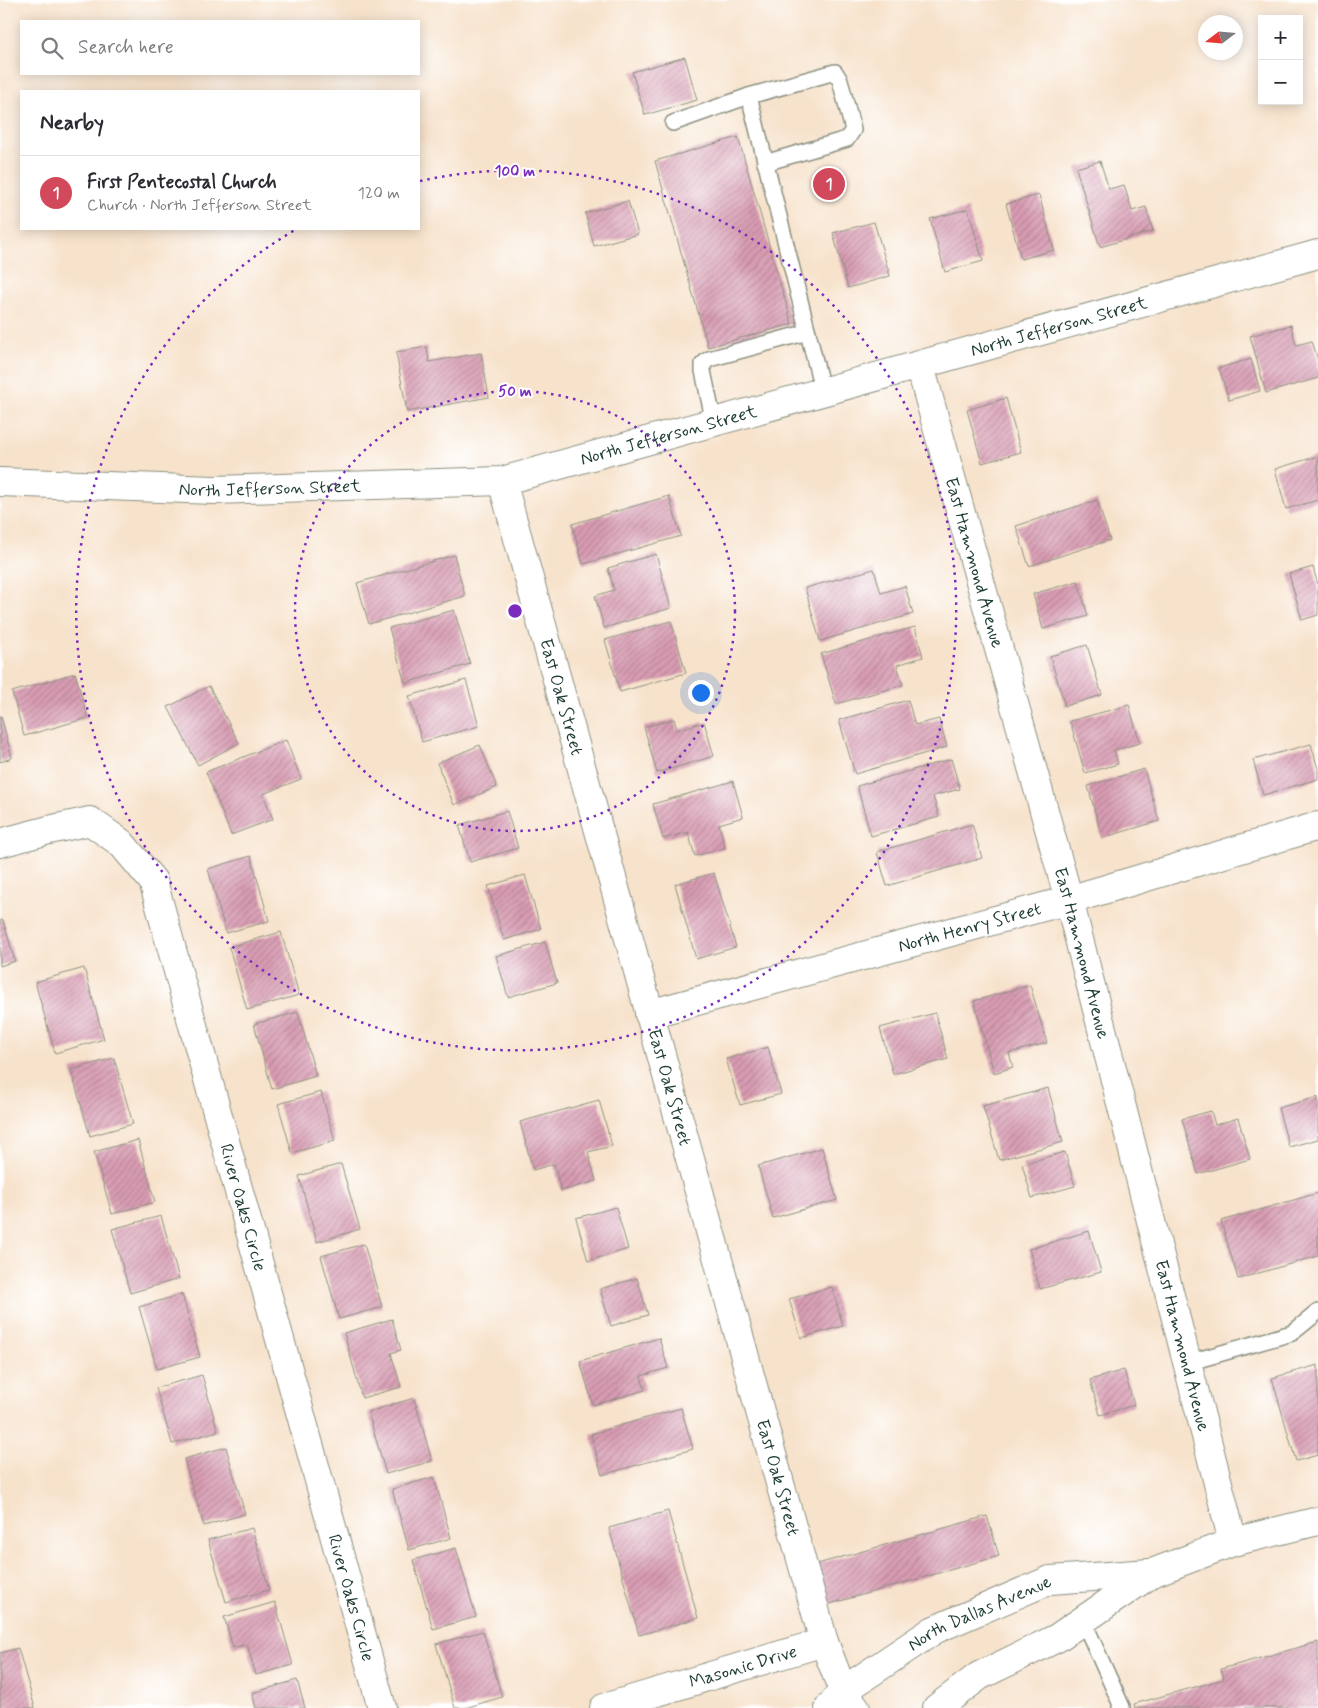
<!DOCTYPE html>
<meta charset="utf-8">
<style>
:root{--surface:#fff;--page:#f2f2f3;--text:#2b2b33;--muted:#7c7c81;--line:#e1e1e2;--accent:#d1495b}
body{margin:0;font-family:Mynerve,sans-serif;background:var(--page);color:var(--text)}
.controls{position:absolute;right:15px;top:15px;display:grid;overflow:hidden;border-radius:0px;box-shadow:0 2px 12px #0003}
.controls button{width:45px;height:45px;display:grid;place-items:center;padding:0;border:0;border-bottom:1px solid var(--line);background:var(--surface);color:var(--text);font:25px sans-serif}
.compass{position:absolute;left:1198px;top:15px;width:45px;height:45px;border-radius:50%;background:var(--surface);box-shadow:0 2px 12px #0003;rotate:254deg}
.you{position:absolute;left:700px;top:692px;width:18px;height:18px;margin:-12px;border:4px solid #fff;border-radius:50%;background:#1a73e8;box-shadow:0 0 0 8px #1a73e833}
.badge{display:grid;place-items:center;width:32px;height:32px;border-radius:50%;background:var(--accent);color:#fff;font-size:16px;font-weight:700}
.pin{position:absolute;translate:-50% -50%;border:2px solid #fff;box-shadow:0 1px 5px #0006}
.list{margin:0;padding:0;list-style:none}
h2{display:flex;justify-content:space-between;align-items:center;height:65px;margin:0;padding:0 20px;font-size:21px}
h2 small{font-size:16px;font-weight:400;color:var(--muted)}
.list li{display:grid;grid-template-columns:32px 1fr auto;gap:15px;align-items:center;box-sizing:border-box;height:75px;padding:0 20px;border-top:1px solid var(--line)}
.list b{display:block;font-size:19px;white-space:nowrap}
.list p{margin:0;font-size:16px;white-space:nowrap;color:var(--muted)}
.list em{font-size:16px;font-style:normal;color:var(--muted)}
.icon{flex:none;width:28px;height:28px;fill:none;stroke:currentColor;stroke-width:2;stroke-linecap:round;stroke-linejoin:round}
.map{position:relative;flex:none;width:1318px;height:1708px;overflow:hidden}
.search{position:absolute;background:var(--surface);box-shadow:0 2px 12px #0003;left:20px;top:20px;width:400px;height:55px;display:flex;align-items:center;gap:12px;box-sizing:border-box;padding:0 18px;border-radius:0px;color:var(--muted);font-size:19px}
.panel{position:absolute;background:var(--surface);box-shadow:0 2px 12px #0003;left:20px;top:90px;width:400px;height:140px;border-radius:0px}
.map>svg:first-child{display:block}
.building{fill:url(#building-hatch)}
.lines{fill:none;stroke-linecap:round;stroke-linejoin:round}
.service-casing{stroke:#8b9080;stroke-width:18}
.minor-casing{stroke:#8b9080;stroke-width:30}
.tertiary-casing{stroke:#8b9080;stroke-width:30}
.primary-casing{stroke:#8b9080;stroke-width:30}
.service{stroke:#fff;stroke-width:15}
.minor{stroke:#fff;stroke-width:28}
.tertiary{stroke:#fff;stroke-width:28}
.primary{stroke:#fff;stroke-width:28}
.ring{fill:none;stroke:#7b2cbf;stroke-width:2.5;stroke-dasharray:2.5 5}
.labels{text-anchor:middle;stroke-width:4;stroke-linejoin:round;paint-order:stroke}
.street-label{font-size:18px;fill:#1f3d34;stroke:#fff}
.centre{fill:#7b2cbf;stroke:#fff;stroke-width:2.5}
.ring-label{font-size:15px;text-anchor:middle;font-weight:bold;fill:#7b2cbf;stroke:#fff;stroke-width:4;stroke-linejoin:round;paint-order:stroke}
</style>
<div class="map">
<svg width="1318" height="1708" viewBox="0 0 1318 1708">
<defs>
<pattern id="building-hatch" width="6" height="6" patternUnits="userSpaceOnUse" patternTransform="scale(1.25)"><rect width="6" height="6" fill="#d99cb3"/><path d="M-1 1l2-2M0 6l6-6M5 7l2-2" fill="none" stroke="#af8092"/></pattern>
</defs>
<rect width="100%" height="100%" fill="#fff"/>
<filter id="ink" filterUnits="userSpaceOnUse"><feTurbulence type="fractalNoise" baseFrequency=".02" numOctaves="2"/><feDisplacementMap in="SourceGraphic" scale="10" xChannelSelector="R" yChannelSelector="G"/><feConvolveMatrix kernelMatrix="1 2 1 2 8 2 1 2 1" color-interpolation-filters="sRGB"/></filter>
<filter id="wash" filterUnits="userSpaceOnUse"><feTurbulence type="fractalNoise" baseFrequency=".0096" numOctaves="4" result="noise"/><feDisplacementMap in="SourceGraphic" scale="20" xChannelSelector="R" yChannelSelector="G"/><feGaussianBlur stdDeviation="1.12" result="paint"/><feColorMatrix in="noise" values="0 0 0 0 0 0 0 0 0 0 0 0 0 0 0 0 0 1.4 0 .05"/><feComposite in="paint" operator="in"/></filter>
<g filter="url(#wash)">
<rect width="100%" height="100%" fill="#f7e2cb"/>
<g id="blocks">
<!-- building -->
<g class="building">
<path d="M685,57L697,100L645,115L632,72Z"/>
<path d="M738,137L792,324L708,347L655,161Z"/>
<path d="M1100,161L1109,189L1124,185L1132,211L1146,207L1153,231L1100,247L1076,168Z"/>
<path d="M1039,195L1054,250L1021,259L1006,204Z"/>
<path d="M628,201L638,234L594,246L585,213Z"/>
<path d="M968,209L983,261L945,272L930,219Z"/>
<path d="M874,222L890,276L848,288L833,233Z"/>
<path d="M1291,325L1296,345L1312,341L1318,360V378L1266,393L1250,336Z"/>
<path d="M427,347L429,362L481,353L489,397L407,412L396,352Z"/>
<path d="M1251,359L1260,391L1229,400L1219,368Z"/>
<path d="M1006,398L1021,452L982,463L967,410Z"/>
<path d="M1318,456V500L1286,509L1275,469Z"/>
<path d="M669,496L681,536L583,564L572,524Z"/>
<path d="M1097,500L1110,540L1029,566L1016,526Z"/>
<path d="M656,554L671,608L604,628L595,596L614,590L608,568Z"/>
<path d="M454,555L465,596L369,624L357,583Z"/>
<path d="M1313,567L1318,585V615L1302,620L1289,574Z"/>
<path d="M874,569L881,593L905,586L913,614L820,641L805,588Z"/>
<path d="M1078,581L1088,616L1043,629L1033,594Z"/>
<path d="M454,610L470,664L405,683L389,628Z"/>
<path d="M671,621L686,673L620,692L605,640Z"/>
<path d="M915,627L923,657L897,665L903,685L836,704L821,654Z"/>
<path d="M1087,645L1102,695L1065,706L1050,656Z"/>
<path d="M75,673L88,718L24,736L12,692Z"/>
<path d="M466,680L479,726L422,742L409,696Z"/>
<path d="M209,686L239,743L198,765L168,707Z"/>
<path d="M908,700L915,725L939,719L947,747L855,774L839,720Z"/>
<path d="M1129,705L1140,743L1114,750L1118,764L1085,773L1070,721Z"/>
<path d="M1,716L12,758L0,762V717Z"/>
<path d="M674,719L677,730L704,722L714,756L657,773L644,727Z"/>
<path d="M286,740L301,779L263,794L273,819L231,835L206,772Z"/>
<path d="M1311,744L1318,769V779L1263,795L1253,760Z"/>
<path d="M480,745L497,787L454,805L437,763Z"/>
<path d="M951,759L960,789L933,796L939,817L871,836L857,786Z"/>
<path d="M1144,769L1159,821L1102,838L1088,786Z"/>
<path d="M733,781L743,817L719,824L725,848L695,856L688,832L663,839L653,804Z"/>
<path d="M507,811L518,848L470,862L459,825Z"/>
<path d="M972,824L982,858L887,886L877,852Z"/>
<path d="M251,856L269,921L226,933L208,869Z"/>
<path d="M714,873L736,947L696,959L675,884Z"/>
<path d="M525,875L541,929L504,940L488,886Z"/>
<path d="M3,920L15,961L0,966V921Z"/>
<path d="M281,932L299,995L247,1010L229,947Z"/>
<path d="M545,942L557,983L508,997L496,956Z"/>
<path d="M84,968L104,1039L55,1053L35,982Z"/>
<path d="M1030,985L1047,1043L1009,1053L1013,1067L994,1073L974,1001Z"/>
<path d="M298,1012L316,1076L272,1089L254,1024Z"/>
<path d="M935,1013L948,1059L893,1074L880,1028Z"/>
<path d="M768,1047L781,1094L740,1105L726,1059Z"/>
<path d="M114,1058L133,1124L90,1136L71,1070Z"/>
<path d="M1048,1088L1063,1142L999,1160L983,1106Z"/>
<path d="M321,1092L335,1141L292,1153L278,1104Z"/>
<path d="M1318,1097V1139L1289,1147L1278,1108Z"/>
<path d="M599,1100L612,1146L588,1152L596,1181L561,1191L554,1164L533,1170L520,1122Z"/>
<path d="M1211,1111L1215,1125L1238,1118L1250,1159L1198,1174L1182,1119Z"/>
<path d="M138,1140L155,1202L112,1214L94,1152Z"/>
<path d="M822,1148L837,1200L773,1218L758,1166Z"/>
<path d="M1065,1152L1075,1186L1032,1198L1022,1164Z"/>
<path d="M341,1164L360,1229L317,1242L299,1176Z"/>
<path d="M1318,1193V1256L1238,1279L1221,1221Z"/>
<path d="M616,1207L628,1249L588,1261L576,1218Z"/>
<path d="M161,1216L179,1279L130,1293L112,1229Z"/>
<path d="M1089,1231L1101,1272L1040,1289L1029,1249Z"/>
<path d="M364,1244L382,1307L339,1319L321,1256Z"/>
<path d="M637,1278L648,1315L611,1326L600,1289Z"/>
<path d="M832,1287L843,1326L801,1338L789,1299Z"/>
<path d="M182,1294L200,1357L157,1369L139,1307Z"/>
<path d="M392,1319L401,1350L391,1353L401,1387L362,1398L344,1333Z"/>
<path d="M659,1338L668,1368L641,1376L645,1390L593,1405L580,1361Z"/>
<path d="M1318,1365V1455L1296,1461L1272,1378Z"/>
<path d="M1124,1370L1134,1405L1100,1415L1090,1380Z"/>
<path d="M202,1375L218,1431L172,1444L156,1388Z"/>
<path d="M414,1398L432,1461L386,1474L368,1412Z"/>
<path d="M681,1408L693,1449L602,1475L591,1434Z"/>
<path d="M226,1447L245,1514L204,1526L184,1459Z"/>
<path d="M434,1477L451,1538L409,1550L392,1489Z"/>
<path d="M668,1511L698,1618L639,1635L609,1528Z"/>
<path d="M987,1516L999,1556L826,1605L814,1565Z"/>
<path d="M252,1528L269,1590L226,1602L208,1540Z"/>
<path d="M456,1548L476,1617L433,1629L413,1560Z"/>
<path d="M275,1602L293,1665L256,1675L247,1644L233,1648L224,1617Z"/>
<path d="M483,1631L502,1697L465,1708H455L436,1644Z"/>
<path d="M1318,1642V1708H1135L1134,1704L1224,1679L1221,1669Z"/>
<path d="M18,1648L35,1708H0V1653Z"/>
<path d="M297,1680L305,1708H256L252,1693Z"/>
</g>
</g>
</g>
<g filter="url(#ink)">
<use href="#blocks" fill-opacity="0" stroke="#8b9080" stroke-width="1"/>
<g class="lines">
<defs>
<g id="service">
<path d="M749,96L835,72L840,80L853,130L847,139L765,163"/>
<path d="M673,123L749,96L823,393"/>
<path d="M714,423L703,371V364L709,359L808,332"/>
<path d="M1187,1363L1292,1333L1318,1312"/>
<path d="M1083,1620L1122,1707L1120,1708"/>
</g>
<g id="minor">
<path id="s1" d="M920,366L1069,900L1233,1542"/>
<path id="s2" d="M502,481L824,1642L843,1691L856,1708"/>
<path id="s3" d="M0,843L49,830L90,821L121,843L153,881L382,1708"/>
<path id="s4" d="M649,1014L1069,900L1318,826"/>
<path id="s5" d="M604,1708L824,1642"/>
</g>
<g id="tertiary">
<path id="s6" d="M0,482L214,490L502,481L1318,254"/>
</g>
<g id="primary">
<path id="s7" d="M829,1708L843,1691L934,1630L1050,1580L1150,1573"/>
<path d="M937,1708L979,1676L1057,1638L1152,1573L1233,1542L1318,1521"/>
</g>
</defs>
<!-- service casing -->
<use href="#service" class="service-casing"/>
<!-- minor casing -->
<use href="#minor" class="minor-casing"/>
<!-- tertiary casing -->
<use href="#tertiary" class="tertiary-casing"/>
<!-- primary casing -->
<use href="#primary" class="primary-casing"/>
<!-- service -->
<use href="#service" class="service"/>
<!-- minor -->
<use href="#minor" class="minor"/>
<!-- tertiary -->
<use href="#tertiary" class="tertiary"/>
<!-- primary -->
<use href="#primary" class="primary"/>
</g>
</g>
<!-- distance rings -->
<g class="ring">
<circle cx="515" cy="611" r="220"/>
<path d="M420 181A440 440 0 1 1 295 230"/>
</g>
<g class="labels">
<!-- street labels -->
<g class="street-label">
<text dy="6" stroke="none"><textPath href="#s6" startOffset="1080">North Jefferson Street</textPath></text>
<text dy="6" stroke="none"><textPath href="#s6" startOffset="675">North Jefferson Street</textPath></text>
<text dy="6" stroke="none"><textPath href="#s6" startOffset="270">North Jefferson Street</textPath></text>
<text dy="6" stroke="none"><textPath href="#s1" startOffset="204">East Hammond Avenue</textPath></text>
<text dy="6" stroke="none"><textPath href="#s2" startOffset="224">East Oak Street</textPath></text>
<text dy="6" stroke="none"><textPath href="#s4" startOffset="332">North Henry Street</textPath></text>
<text dy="6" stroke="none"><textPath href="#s1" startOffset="609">East Hammond Avenue</textPath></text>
<text dy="6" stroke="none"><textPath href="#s2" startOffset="629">East Oak Street</textPath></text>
<text dy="6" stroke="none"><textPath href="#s3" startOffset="519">River Oaks Circle</textPath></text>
<text dy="6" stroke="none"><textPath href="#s1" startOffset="1014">East Hammond Avenue</textPath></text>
<text dy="6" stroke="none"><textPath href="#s2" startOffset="1034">East Oak Street</textPath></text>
<text dy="6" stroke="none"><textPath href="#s3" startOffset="924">River Oaks Circle</textPath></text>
<text dy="6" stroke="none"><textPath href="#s7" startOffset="180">North Dallas Avenue</textPath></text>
<text dy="6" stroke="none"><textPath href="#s5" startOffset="145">Masonic Drive</textPath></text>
</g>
</g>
<circle cx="515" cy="611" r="8" class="centre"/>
<g class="ring-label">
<text x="515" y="176">100 m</text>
<text x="515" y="396">50 m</text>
</g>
</svg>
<div class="controls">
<button>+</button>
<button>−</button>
</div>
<svg class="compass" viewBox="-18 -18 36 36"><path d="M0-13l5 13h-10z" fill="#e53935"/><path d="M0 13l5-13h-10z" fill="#7c7c81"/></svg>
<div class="you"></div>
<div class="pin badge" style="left:829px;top:184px">1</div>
<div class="search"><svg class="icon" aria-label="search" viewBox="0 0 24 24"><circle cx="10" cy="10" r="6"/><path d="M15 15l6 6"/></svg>Search here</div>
<section class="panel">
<h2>Nearby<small></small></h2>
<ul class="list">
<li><span class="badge">1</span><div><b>First Pentecostal Church</b><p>Church · North Jefferson Street</p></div><em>120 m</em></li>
</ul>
</section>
</div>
